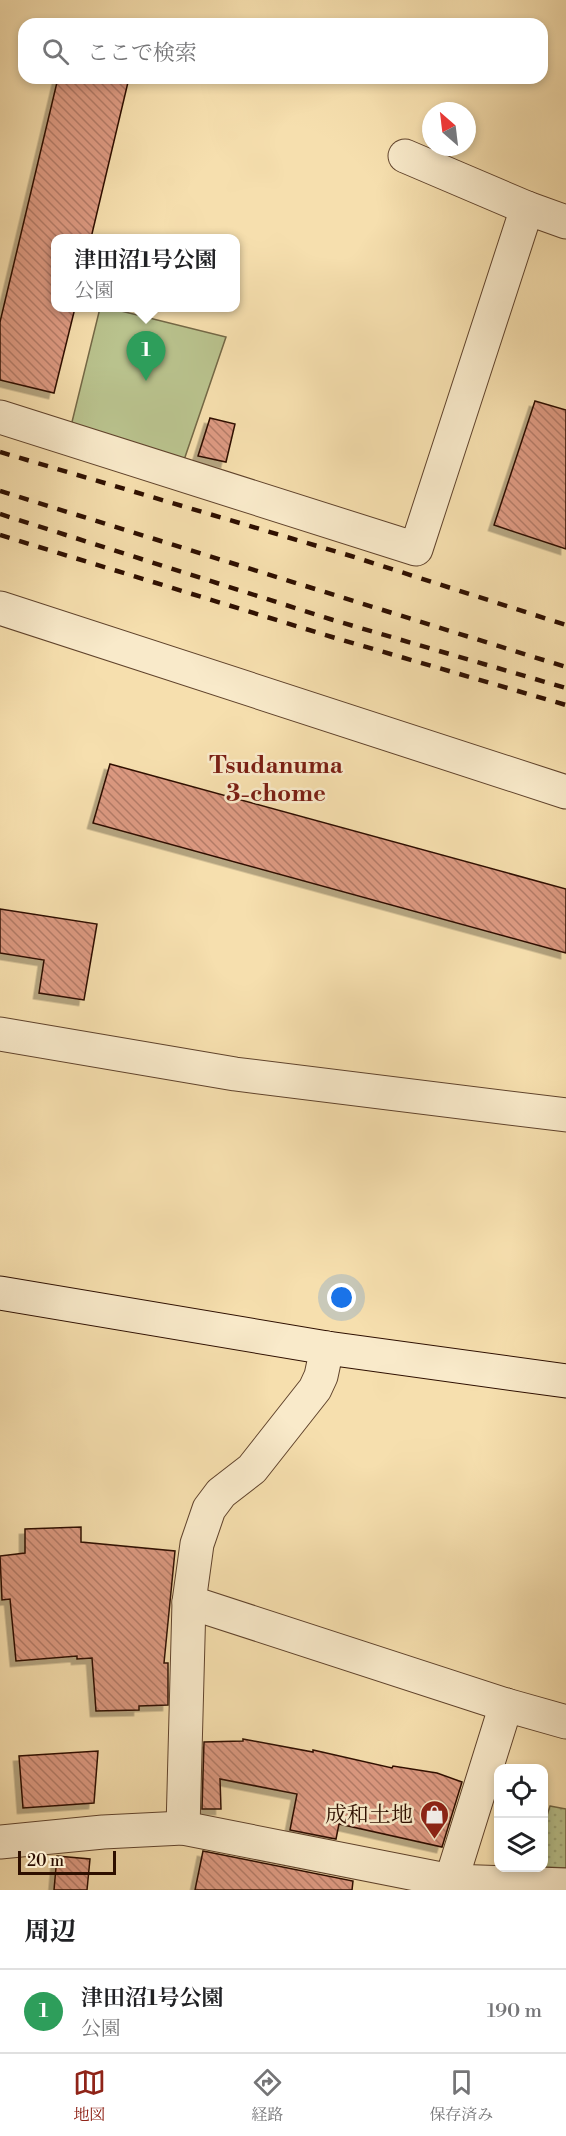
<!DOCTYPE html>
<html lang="ja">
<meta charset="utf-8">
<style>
:root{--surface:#fff;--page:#f2f2f2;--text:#202124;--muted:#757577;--line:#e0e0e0;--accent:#8f2418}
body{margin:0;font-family:"Libre Bodoni","Noto Serif JP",serif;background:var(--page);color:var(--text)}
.controls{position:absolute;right:18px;bottom:18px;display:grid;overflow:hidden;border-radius:12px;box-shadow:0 3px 9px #0003}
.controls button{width:54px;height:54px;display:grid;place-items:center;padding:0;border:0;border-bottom:2px solid var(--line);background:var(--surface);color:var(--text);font:30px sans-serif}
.compass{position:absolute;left:422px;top:102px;width:54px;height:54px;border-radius:50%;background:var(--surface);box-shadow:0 3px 9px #0003;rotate:332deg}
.scale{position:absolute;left:18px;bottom:15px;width:98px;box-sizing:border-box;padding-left:6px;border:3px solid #2e0f00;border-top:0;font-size:16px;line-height:21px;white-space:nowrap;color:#2e0f00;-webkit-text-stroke:4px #f9eaca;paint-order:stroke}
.you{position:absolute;left:342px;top:1298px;width:21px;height:21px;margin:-15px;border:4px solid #fff;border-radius:50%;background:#1a73e8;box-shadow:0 0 0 9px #1a73e833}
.badge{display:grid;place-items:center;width:39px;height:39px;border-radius:50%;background:var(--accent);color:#fff;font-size:20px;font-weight:700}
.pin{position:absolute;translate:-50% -50px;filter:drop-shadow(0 2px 3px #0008)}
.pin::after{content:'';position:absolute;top:32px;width:21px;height:18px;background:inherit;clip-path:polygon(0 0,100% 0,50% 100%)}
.popup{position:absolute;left:51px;top:234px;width:189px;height:78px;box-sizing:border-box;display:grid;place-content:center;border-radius:12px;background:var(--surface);filter:drop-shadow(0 2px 4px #0005);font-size:20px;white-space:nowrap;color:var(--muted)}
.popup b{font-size:22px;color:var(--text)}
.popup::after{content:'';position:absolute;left:50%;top:100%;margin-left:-12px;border:12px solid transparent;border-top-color:var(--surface)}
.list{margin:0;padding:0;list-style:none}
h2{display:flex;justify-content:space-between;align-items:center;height:78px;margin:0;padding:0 24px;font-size:26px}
h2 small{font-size:20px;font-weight:400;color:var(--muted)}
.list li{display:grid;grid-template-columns:39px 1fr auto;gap:18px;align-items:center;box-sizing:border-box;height:84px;padding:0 24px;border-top:2px solid var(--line)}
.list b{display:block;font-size:22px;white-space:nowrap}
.list p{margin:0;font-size:20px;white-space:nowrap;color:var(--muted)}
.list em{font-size:20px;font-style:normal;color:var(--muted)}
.icon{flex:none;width:33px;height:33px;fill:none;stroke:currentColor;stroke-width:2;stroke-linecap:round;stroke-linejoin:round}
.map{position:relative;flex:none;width:566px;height:1890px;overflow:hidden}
.search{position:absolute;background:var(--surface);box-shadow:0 3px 9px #0003;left:18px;right:18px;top:18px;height:66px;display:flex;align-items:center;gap:15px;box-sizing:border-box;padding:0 21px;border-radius:18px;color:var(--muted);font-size:22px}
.sheet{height:162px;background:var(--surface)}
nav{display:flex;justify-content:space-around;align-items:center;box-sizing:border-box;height:84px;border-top:2px solid var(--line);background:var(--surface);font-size:16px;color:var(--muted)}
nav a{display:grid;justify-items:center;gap:3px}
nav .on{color:var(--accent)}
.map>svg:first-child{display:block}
.grass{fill:url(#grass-dots);stroke:#746846;stroke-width:1.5}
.park{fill:#b9c28d;stroke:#746846;stroke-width:1.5}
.building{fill:url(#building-back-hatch);stroke:#2e0f00;stroke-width:1.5;filter:url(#shadow)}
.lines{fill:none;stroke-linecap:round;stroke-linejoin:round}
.street-casing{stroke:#60432c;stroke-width:35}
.secondary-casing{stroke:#2e0f00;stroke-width:35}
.street{stroke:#f9eaca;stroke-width:33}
.secondary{stroke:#f9eaca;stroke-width:33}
.rail{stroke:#2e0f00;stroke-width:4.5;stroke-dasharray:10 10;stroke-linecap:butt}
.labels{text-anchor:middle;stroke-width:5;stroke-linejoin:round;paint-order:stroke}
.poi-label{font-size:22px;fill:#2e0f00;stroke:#f9eaca;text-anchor:end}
.neighbourhood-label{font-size:24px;font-weight:bold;fill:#7a1f14;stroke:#f9eaca}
</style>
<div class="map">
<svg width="566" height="1890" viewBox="0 0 566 1890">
<defs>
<pattern id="grass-dots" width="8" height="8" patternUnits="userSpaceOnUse" patternTransform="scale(1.5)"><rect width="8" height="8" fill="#b9c28d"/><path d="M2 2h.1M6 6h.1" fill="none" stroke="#9fa678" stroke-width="1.8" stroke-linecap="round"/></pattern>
<pattern id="building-back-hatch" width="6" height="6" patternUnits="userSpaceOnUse" patternTransform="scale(1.5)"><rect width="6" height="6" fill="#dd9a82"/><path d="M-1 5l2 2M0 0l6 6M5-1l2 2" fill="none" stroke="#b47c68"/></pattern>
<filter id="shadow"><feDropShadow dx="-5.5" dy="5.5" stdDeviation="0" flood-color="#0004"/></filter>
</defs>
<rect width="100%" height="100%" fill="#f6dfae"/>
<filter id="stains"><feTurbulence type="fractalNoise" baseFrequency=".00333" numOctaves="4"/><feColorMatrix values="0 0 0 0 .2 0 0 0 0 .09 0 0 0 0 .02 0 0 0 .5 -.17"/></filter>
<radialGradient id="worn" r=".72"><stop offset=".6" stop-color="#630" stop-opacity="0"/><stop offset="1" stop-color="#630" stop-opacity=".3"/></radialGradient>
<!-- grass -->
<path class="grass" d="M550,1806L566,1809V1868L544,1867V1825Z"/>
<!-- park -->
<path class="park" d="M100,308H109L226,337L184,460L71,426Z"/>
<!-- building -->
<g class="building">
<path d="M58,78H129L91,238H56V308H75L54,393L0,380V322Z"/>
<path d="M535,401L566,410V549L494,525Z"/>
<path d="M210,418L235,424L226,462L198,456Z"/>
<path d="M110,764L566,889V953L93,823Z"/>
<path d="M0,909L97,924L84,1000L39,993L44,960L0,953Z"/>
<path d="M81,1527V1542L175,1551L164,1663H168V1705L139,1706V1710L96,1711L92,1658L77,1659V1656L16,1661L10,1599L2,1600L0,1556L25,1553V1529Z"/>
<path d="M243,1739L313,1752V1750L392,1768L393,1766L437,1773L462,1782L442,1847L339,1824L336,1839L290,1830L297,1794L220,1779L221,1809H202L204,1742L243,1741Z"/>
<path d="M98,1751L94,1803L23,1808L19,1756Z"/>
<path d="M203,1851L353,1881L352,1890H195Z"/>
<path d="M57,1856L90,1859L87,1890H54Z"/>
</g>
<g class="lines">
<defs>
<g id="street">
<path d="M405,156L527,208"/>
<path d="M0,417L416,549L527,208L566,222"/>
<path d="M0,608L566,792"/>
<path d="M0,1034L235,1074L566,1115"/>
<path d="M189,1602L506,1705L566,1722"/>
<path d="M183,1828L189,1602L197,1544L209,1509L221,1493L252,1469L315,1389L321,1376L327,1348"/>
<path d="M0,1842L103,1832L183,1828L451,1881L566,1885"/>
<path d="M451,1881L506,1705"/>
</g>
<path id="secondary" d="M0,1293L327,1348L566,1381"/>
</defs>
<!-- street casing -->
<use href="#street" class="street-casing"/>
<!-- secondary casing -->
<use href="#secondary" class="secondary-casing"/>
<!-- street -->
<use href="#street" class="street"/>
<!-- secondary -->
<use href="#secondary" class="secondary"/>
<!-- rail -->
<g class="rail">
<path d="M0,452L351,556L566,625"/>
<path d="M0,491L566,667"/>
<path d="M0,514L333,620L566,688"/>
<path d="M0,535L332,637L566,705"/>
</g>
</g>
<!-- icons -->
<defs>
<symbol id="shop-pin" viewBox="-11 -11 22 30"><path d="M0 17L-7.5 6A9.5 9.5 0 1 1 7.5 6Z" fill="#8f2418" stroke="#f9eaca"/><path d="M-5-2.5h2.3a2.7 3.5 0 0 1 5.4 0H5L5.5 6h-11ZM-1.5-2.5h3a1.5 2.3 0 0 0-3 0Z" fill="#fff"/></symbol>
</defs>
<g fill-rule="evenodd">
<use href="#shop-pin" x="418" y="1798" width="33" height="45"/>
</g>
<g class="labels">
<!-- poi labels -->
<g class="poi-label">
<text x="413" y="1822">成和土地</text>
</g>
<!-- neighbourhood labels -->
<g class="neighbourhood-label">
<text x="276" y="773">Tsudanuma<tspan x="276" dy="28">3-chome</tspan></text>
</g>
</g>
<rect width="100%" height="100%" filter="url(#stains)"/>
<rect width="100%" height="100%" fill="url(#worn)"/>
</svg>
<div class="controls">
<button><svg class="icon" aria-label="locate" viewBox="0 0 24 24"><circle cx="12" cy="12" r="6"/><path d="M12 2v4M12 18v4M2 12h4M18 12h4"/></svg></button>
<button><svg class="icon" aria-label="layers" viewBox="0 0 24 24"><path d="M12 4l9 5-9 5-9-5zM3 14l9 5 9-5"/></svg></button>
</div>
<svg class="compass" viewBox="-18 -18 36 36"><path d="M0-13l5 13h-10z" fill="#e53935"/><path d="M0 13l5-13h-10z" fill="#757577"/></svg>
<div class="scale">20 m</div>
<div class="you"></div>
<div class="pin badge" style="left:146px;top:381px;background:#2e9e5b">1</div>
<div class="popup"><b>津田沼1号公園</b>公園</div>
<div class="search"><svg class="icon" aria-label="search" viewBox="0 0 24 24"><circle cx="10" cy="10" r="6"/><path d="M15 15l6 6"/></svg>ここで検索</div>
</div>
<section class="sheet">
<h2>周辺<small></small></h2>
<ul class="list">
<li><span class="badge" style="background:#2e9e5b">1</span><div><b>津田沼1号公園</b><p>公園</p></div><em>190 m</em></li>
</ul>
</section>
<nav>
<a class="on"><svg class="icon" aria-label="map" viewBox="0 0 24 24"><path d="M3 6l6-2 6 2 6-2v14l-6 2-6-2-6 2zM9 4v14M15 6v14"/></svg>地図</a>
<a><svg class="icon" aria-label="directions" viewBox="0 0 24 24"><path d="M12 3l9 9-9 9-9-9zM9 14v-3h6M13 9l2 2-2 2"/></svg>経路</a>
<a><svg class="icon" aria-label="saved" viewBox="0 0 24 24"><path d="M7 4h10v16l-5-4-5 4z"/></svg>保存済み</a>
</nav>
